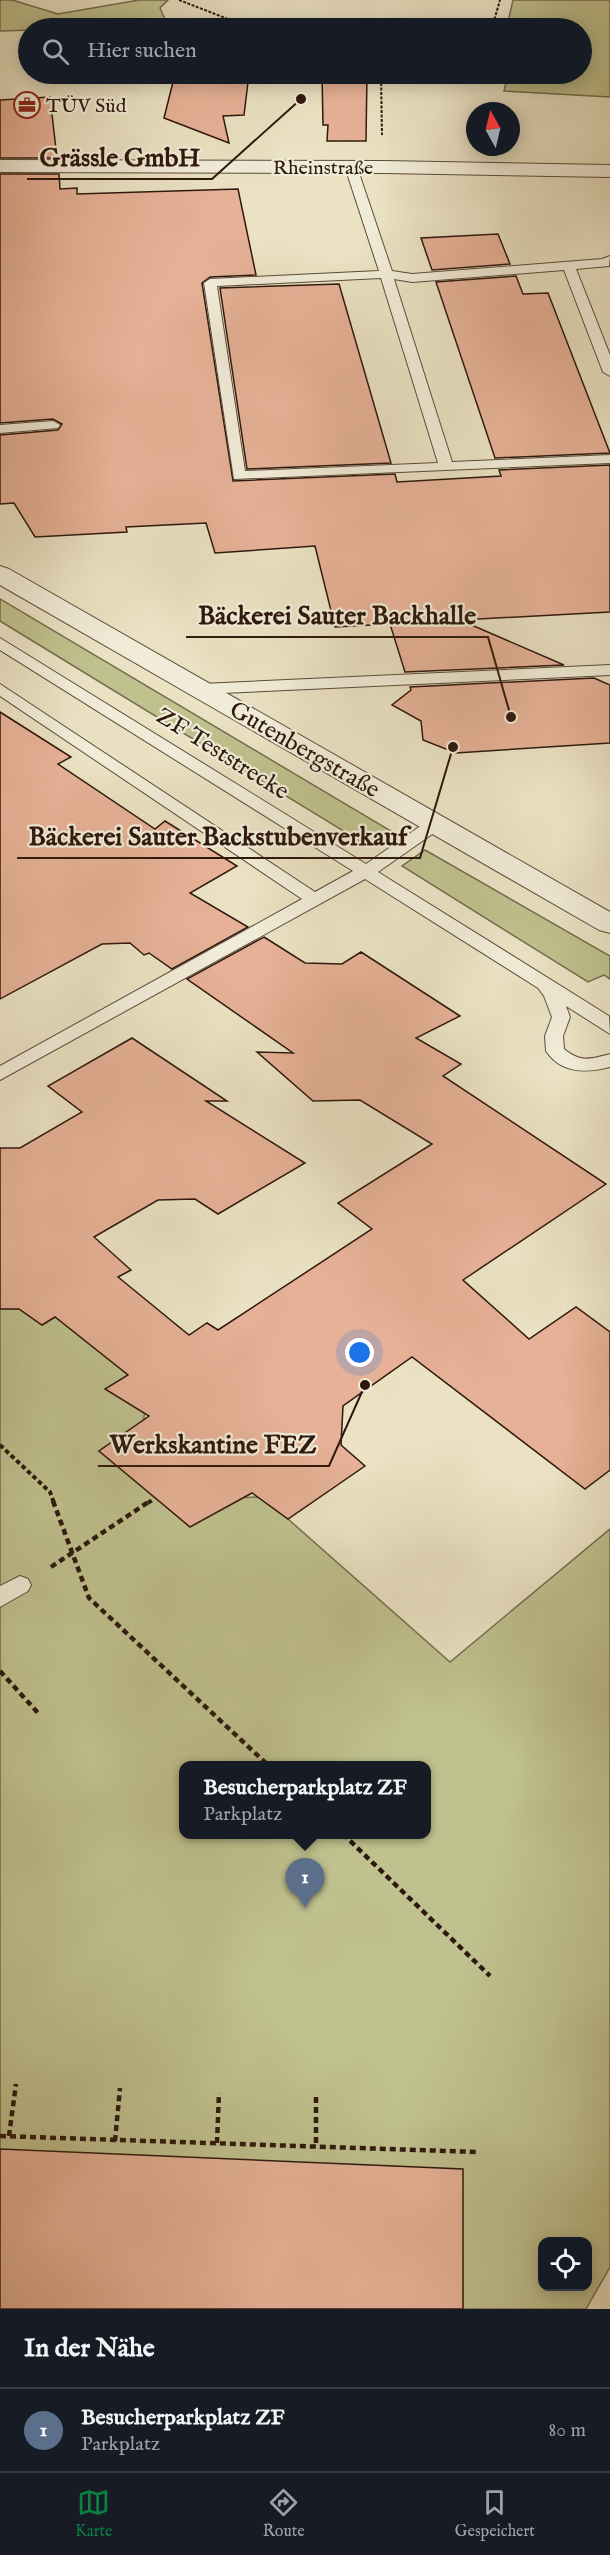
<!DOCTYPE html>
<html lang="de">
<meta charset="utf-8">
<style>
:root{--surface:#171b24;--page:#20242c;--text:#f1f3f6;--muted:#9ea1a6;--line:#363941;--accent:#0b8043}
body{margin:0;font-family:"IM FELL English",serif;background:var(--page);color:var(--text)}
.controls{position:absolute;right:18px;bottom:18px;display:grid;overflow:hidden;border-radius:12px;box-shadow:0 3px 15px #0003}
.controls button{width:54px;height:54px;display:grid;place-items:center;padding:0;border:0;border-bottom:2px solid var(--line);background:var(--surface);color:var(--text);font:30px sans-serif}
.compass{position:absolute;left:466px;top:102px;width:54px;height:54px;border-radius:50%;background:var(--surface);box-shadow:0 3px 15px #0003;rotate:352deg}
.you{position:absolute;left:360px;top:1353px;width:21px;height:21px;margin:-15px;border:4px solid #fff;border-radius:50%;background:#1a73e8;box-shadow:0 0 0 9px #1a73e833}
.badge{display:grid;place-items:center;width:39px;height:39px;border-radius:50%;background:var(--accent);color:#fff;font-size:20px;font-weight:700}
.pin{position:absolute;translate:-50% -50px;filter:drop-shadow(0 2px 3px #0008)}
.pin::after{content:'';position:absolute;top:32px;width:21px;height:18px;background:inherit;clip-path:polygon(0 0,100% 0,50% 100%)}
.popup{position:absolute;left:179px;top:1761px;width:252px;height:78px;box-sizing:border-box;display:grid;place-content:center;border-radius:12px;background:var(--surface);filter:drop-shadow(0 2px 4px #0005);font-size:20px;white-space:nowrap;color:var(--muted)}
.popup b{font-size:22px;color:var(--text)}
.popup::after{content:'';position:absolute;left:50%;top:100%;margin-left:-12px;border:12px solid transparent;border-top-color:var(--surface)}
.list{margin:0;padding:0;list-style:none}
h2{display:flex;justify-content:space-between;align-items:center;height:78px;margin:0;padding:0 24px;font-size:26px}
h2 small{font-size:20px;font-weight:400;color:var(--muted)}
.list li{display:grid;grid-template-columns:39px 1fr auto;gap:18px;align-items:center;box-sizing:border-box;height:84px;padding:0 24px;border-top:2px solid var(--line)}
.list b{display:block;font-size:22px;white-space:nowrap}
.list p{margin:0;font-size:20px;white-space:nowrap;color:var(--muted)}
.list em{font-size:20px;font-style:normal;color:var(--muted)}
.icon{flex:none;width:33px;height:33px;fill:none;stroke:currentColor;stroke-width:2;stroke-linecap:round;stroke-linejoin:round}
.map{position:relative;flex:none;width:610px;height:2309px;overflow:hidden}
.search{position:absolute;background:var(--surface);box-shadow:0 3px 15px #0003;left:18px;right:18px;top:18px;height:66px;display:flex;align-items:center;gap:15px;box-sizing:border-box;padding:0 21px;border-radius:33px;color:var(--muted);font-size:22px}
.sheet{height:162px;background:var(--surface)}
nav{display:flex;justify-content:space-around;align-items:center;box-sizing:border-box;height:84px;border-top:2px solid var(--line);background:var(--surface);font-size:16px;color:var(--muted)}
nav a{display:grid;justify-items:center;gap:3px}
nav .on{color:var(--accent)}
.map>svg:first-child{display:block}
.green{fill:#bfc18e;stroke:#766c4e;stroke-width:1.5;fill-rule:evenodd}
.building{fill:#e6b197;stroke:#2e180d;stroke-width:1.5}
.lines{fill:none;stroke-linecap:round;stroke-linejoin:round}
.service-casing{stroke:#5d4a3a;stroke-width:2}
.minor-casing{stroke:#5d4a3a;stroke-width:2}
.path-far2{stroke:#2e180d;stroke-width:2;stroke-dasharray:3 1.5;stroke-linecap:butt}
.path-far1{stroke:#2e180d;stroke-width:4;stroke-dasharray:4.5 3;stroke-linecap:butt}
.path{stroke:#2e180d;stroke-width:4.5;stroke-dasharray:6 4;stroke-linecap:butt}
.service{fill:#f1ecd8;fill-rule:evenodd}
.minor{fill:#f1ecd8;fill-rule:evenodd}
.labels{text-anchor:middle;stroke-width:4.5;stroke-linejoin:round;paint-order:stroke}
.far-poi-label{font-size:20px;fill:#2e180d;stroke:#f1ecd8;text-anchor:start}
.far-street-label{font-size:20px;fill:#2e180d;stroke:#f1ecd8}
.street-label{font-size:24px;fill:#2e180d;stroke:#f1ecd8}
.leader{fill:none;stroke:#2e180d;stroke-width:2}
.callout-dot{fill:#2e180d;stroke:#f1ecd8;stroke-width:2}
.callout-label{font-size:26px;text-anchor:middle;font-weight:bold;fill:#2e180d;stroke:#f1ecd8;stroke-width:4.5;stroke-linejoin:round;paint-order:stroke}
</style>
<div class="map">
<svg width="610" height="2309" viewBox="0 0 610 2309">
<rect width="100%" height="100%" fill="#eae2c3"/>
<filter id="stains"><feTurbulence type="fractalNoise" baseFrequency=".00333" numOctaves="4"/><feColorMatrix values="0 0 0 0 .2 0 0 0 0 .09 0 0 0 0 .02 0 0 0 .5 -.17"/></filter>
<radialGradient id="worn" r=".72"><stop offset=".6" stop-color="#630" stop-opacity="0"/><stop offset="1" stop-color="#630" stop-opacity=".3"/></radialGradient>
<!-- green -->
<g class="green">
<path d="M0,0H12L58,14L139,0H168L160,8L168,26L0,31Z"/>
<path d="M513,0H610V97L504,91L508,74H582V28H516V25L508,22Z"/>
<path d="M0,599L396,834L385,843L368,846L0,621Z"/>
<path d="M425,850L610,956V979L604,975L588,982L402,866Z"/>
<path d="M71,1307L133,1357L146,1402L141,1440L116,1455L106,1446L99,1451L209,1499L259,1497L288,1519L450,1662L610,1529V2267L586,2309H0V1309H19L42,1325ZM184,1766H427V1834H184ZM542,2242H588V2286H542Z"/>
</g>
<!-- building -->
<g class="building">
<path d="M175,74H249L244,115L223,116L229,143L164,118Z"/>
<path d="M322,74H367L366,141H327L328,125H323Z"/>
<path d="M50,97L57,158H0V100Z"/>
<path d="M0,174H59L60,189L77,188V194L238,189L256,275L210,277L202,283L233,481L395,474L397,482L501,476L499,470L610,465V612L460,620L564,665L405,672L390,624L335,627L315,546L215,553L206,523L126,527L127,532L35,537L14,503L0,504V435L58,430L62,424L53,419L0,423Z"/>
<path d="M498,234L510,264L432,270L421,238Z"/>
<path d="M516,276L523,294L548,293L610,453L495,458L436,282Z"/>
<path d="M339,284L391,463L247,469L220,288Z"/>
<path d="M594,678L610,685V743L456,753L423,740L421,721L392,705L411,690L410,687Z"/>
<path d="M0,712L71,757L58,764L155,829L165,821L237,866L190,893L248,927L172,969L149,953L144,955L130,943L102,944L0,999Z"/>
<path d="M264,937L305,963L342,964L361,952L460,1016L416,1038L461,1064L443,1076L606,1184L463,1280L529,1339L576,1307L610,1332V1470L585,1489L412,1357L343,1406L341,1445L365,1466L288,1519L252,1493L190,1527L99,1451L149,1416L105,1389L128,1375L55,1317L42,1325L19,1309H0V1148H20L82,1112L48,1086L132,1038L227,1101H206L305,1163L218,1214L195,1199L158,1200L94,1237L131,1270L118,1277L189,1335L207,1323L218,1330L372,1229L338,1203L432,1144L360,1100L313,1101L257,1052L293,1053L187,979Z"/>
<path d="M0,2149L463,2169V2309H0Z"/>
</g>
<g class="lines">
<defs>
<g id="service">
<path d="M351,163L357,167L392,271L412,274L602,259L610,256L609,266L576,269L610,355V376L603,372L564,270L412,282L394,279L452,462L610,455V463L234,479L204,283L210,279L379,271L345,167ZM381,278L438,463L245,471L217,286Z"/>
<path d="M53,421L60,425L58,428L0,433V425Z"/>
<path d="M0,638L366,864L429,820H441L443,824L441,828L378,872L609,1016L610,1034L566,1006L570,1017L563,1036L564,1049C581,1063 591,1059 610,1054V1067C587,1073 561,1074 546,1051L545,1036L552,1017L544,996L538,988L365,879L0,1080V1066L302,899L0,696V684L315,892L353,871L0,650Z"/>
<path d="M610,665V675L201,694L193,689L201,684Z"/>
<path d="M20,1576L28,1579L31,1585L28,1591L0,1607V1586Z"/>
</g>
<g id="minor">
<path d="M0,160L384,161L610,165V177L384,173L0,172Z"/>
<path d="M0,566L9,569L610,912V933L599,930L0,585Z"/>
</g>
</defs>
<!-- service casing -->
<use href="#service" class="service-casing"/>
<!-- minor casing -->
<use href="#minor" class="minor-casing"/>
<!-- path-far2 -->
<g class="path-far2">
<path d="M179,0L251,28"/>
<path d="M492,28L500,0"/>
<path d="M381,74L382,135"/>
</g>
<!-- path-far1 -->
<g class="path-far1">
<path d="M0,1445L50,1492L54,1503"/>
<path d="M148,1503L152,1500"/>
</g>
<!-- path -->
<g class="path">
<path d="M53,1501L89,1598L269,1766"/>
<path d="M51,1567L150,1501"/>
<path d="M0,1671L38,1713"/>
<path d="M343,1834L490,1976"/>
<path d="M316,2097V2147"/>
<path d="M0,2136L477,2152"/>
<path d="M9,2136L16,2084"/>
<path d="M115,2141L120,2088"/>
<path d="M217,2143L219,2093"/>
</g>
<!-- service -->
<use href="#service" class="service"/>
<!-- minor -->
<use href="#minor" class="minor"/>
</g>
<!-- icons -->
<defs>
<symbol id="office-ring" viewBox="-11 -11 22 22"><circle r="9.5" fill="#f1ecd8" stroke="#8f2418" stroke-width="1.5"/><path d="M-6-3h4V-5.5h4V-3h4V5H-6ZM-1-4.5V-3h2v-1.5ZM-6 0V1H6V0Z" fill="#8f2418"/></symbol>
</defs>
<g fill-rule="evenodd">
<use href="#office-ring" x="12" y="90" width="30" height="30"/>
</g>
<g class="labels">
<!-- far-poi labels -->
<g class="far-poi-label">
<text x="46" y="112">TÜV Süd</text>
</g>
<!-- far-street labels -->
<g class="far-street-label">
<text x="323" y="174">Rheinstraße</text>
</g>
<!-- street labels -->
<g class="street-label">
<text transform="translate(305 749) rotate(30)" y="8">Gutenbergstraße</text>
<text transform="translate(223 753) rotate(32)" y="8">ZF Teststrecke</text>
</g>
</g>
<!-- callouts -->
<path class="leader" d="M301 99L212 179H27M511 717L488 637H186M453 747L420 858H17M365 1385L329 1466H98"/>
<g class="callout-dot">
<circle cx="301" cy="99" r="6"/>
<circle cx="511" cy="717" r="6"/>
<circle cx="453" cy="747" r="6"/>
<circle cx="365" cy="1385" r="6"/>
</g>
<g class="callout-label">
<text x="120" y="166">Grässle GmbH</text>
<text x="337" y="624">Bäckerei Sauter Backhalle</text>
<text x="218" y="845">Bäckerei Sauter Backstubenverkauf</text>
<text x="213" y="1453">Werkskantine FEZ</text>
</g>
<rect width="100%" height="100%" filter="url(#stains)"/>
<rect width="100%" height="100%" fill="url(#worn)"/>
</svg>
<div class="controls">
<button><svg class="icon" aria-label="locate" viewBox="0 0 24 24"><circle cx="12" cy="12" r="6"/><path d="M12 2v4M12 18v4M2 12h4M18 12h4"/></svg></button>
</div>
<svg class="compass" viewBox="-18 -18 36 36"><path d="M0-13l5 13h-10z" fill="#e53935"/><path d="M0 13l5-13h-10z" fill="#9ea1a6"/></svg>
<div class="you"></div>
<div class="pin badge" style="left:305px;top:1908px;background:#5c6f8a">1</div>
<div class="popup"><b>Besucherparkplatz ZF</b>Parkplatz</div>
<div class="search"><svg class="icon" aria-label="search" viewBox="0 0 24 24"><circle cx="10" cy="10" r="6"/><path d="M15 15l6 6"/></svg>Hier suchen</div>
</div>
<section class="sheet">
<h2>In der Nähe<small></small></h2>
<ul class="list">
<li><span class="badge" style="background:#5c6f8a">1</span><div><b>Besucherparkplatz ZF</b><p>Parkplatz</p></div><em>80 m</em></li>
</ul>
</section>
<nav>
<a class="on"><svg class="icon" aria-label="map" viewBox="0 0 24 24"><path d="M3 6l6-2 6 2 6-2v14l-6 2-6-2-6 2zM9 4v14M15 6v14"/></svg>Karte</a>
<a><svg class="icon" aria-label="directions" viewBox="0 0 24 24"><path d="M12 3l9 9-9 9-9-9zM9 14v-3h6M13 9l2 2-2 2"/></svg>Route</a>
<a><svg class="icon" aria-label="saved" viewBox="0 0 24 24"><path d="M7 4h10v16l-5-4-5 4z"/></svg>Gespeichert</a>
</nav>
